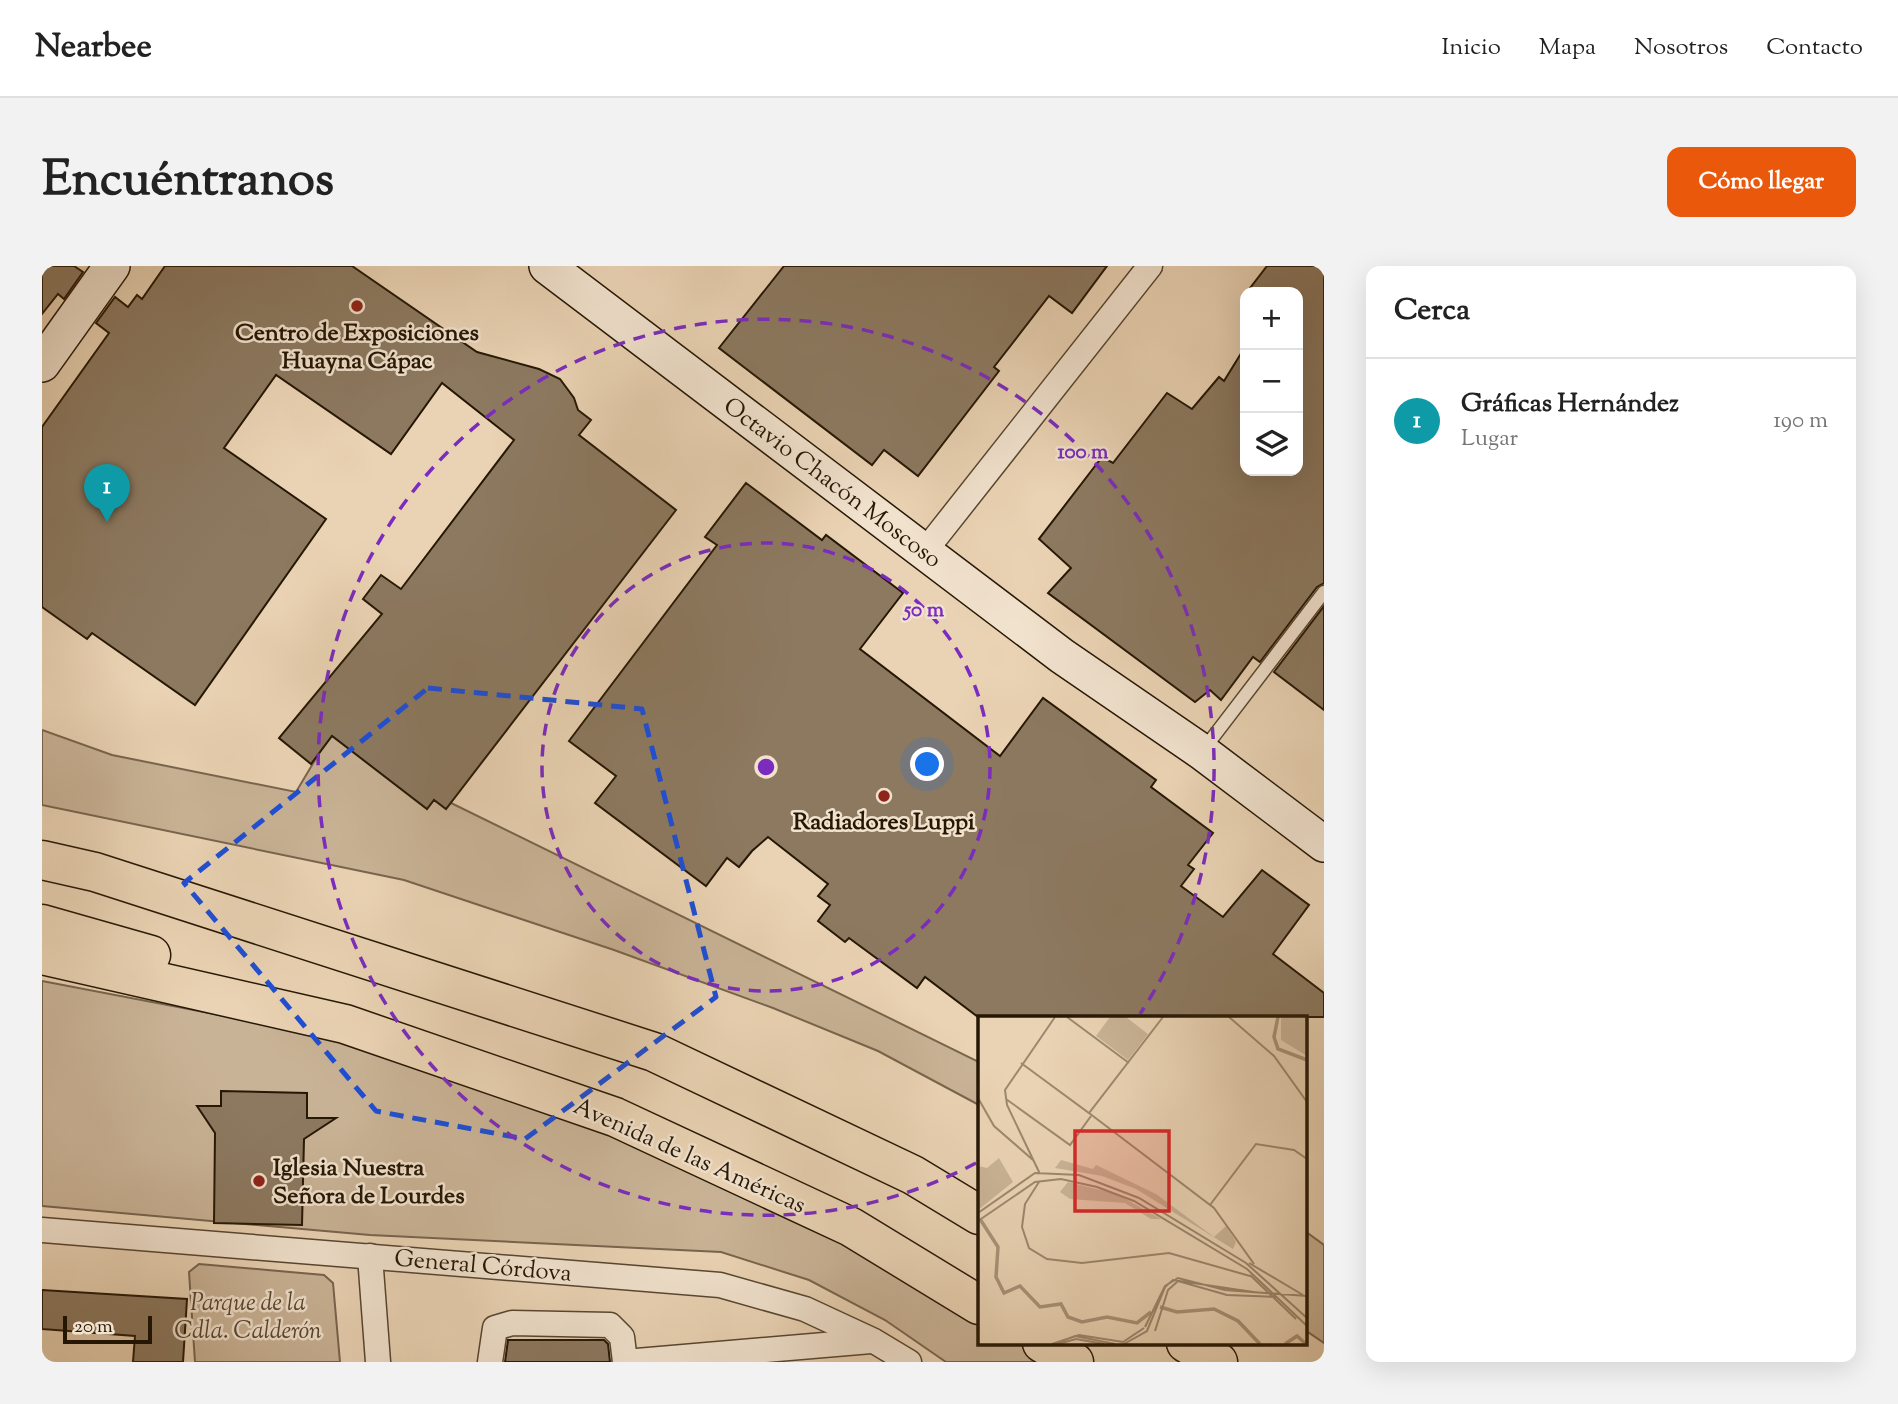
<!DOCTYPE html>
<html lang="es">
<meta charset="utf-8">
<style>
:root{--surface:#fff;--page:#f2f2f2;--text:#222;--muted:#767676;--line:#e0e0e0;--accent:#ea580c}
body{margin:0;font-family:"Sorts Mill Goudy",serif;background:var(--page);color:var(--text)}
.controls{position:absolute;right:21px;top:21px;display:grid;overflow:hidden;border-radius:14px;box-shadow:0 7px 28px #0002}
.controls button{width:63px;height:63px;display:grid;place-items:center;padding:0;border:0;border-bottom:2px solid var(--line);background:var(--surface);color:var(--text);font:35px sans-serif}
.scale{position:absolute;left:21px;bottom:18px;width:89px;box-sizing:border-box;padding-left:7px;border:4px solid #261705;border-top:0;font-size:19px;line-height:24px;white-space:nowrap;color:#261705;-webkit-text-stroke:5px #f1e2ce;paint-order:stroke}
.you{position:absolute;left:886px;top:499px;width:24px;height:24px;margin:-18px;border:5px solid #fff;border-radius:50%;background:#1a73e8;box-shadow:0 0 0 10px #1a73e833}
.badge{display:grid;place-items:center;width:46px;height:46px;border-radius:50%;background:var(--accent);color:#fff;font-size:23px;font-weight:700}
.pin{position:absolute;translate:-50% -58px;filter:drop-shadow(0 2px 4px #0008)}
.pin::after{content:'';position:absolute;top:37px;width:24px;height:21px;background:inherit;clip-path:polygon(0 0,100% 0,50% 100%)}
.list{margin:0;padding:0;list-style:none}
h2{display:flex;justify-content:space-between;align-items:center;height:91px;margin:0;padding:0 28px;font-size:30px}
h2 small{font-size:23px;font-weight:400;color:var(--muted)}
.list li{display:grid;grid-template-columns:46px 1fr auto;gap:21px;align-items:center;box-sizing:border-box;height:126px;padding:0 28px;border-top:2px solid var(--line)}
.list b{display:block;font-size:26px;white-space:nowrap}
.list p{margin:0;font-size:23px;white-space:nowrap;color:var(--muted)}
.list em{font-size:23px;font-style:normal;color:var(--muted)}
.icon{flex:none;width:38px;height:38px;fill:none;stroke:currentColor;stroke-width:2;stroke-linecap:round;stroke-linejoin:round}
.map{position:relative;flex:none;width:1282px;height:1096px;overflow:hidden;border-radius:14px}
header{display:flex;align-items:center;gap:42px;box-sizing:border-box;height:98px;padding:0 35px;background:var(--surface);border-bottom:2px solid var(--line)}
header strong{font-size:33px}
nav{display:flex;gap:38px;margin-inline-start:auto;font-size:24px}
.intro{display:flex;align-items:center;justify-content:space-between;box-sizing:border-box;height:168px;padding:0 42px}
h1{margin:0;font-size:49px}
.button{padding:18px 32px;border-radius:14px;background:var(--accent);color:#fff;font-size:24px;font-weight:700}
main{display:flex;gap:42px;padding:0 42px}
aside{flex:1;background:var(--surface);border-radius:14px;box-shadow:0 7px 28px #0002}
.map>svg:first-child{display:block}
.green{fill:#c9b396;stroke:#78654e;stroke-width:2}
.building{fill:#8c7960;stroke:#261705;stroke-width:2}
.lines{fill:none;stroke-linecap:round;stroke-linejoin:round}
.lane-casing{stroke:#574631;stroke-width:15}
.street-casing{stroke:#574631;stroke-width:27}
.secondary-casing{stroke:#261705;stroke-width:38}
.primary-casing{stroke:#261705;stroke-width:41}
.lane{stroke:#f1e2ce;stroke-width:12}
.street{stroke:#f1e2ce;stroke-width:24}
.secondary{stroke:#f1e2ce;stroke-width:35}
.primary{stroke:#ead3b4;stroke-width:38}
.marked{fill:none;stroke:#1d4ed8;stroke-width:5;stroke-dasharray:14 9;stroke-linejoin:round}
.ring{fill:none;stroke:#7b2cbf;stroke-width:3.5;stroke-dasharray:12 9}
.poi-dot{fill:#8f2418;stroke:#f1e2ce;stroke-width:2.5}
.labels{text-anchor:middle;stroke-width:5;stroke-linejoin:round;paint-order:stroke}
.poi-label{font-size:24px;font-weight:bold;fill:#261705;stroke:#f1e2ce}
.street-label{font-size:24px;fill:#261705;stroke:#f1e2ce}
.park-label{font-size:24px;font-style:italic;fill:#574630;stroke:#f1e2ce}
.inset-river{fill:none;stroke:#a79378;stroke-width:3.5}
.inset-road{fill:none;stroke:#9c886e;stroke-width:2}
.view{fill:#d62828;fill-opacity:0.15;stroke:#d62828;stroke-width:3.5}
.inset-edge{fill:none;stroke:#261705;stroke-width:3.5}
.centre{fill:#7b2cbf;stroke:#f1e2ce;stroke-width:3.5}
.ring-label{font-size:21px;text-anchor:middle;font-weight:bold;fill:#7b2cbf;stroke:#f1e2ce;stroke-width:5;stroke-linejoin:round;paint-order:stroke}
</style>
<header>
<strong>Nearbee</strong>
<nav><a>Inicio</a><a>Mapa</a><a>Nosotros</a><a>Contacto</a></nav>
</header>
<div class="intro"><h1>Encuéntranos</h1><a class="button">Cómo llegar</a></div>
<main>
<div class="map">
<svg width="1282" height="1096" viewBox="0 0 1282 1096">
<rect width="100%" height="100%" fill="#ead3b4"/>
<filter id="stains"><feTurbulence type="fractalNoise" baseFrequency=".00286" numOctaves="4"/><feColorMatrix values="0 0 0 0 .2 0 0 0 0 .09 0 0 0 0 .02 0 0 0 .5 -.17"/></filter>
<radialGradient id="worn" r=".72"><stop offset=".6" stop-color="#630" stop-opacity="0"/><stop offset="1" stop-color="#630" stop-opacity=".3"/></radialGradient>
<!-- green -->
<g class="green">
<path d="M0,464L70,489L254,526L288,469L405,535L937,796V839L836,785L731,742L572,684L362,614L0,539Z"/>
<path d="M0,715L303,773L569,864L806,970L937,1051V1077H980L1011,1096H904L843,1054L767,1014L679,986L328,969L0,940Z"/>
<path d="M1263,965L1282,979V1077L1263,1064Z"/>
<path d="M157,998L282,1009L291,1017L298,1096H153L147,1006Z"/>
</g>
<!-- building -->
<g class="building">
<path d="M0,0H32L41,6L22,33L16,28L0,48Z"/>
<path d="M123,0H310L435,86L497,103L518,113L532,132L536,144L549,154L537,169L634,244L404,543L392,534L385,543L290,470L269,498L237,472L340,348L321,333L339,309L359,323L472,174L400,117L349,188L234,109L182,182L284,253L153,439L50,367L45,373L0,341V161L67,67L54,57L73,31L86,41L95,29L100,33Z"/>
<path d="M742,0H1065L1030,47L1007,30L952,101L957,105L876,210L842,184L830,199L677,82Z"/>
<path d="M1225,0H1282V317L1275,321L1218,396L1211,391L1179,434L1168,424L1153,436L1006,327L1029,302L997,273L1060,191L1071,197L1125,127L1150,143L1177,111L1182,115L1203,81V205H1256V26H1205Z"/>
<path d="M704,217L780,274L784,269L861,327L818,383L958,490L1001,432L1114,514L1109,521L1171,567L1146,599L1152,603L1139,620L1181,651L1220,604L1267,639L1231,688L1282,727V751H936L883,711L875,722L807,672L803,676L776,655L788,639L776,630L786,618L726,571L710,585L697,601L685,592L664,620L553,537L574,510L527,475L675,279L663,271Z"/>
<path d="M1282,340V444L1232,406Z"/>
<path d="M179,825L265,827V852H294L262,873L260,959L172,957L173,867L155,840H179Z"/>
<path d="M0,1024L145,1033L141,1096H91L93,1070L0,1063Z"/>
<path d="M466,1074H562L566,1078L568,1096H463Z"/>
</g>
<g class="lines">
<defs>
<path id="lane" d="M1162,483L1282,326"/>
<g id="street">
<path d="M883,285L1108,0"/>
<path d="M0,964L678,1019L763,1043L832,1075L867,1096"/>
<path d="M328,990L336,1096"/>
<path d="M448,1096L453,1062L470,1057L568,1059L580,1071L583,1096"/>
<path d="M583,1096L829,1075"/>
</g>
<g id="secondary">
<path d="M505,0L1020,390L1160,486L1282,578"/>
<path d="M0,98L70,0"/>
</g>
<g id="primary">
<path d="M0,594L53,606L612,786L871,909L937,949"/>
<path d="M0,658L109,689"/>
<path d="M0,689L303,758L573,851L809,961L937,1039"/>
<path d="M1000,1077L1032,1096"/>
<path d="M1144,1077L1176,1096"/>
</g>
</defs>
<!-- lane casing -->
<use href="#lane" class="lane-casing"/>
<!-- street casing -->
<use href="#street" class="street-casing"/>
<!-- secondary casing -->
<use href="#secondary" class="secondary-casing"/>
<!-- primary casing -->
<use href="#primary" class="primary-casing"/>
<!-- lane -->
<use href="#lane" class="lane"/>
<!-- street -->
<use href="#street" class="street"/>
<!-- secondary -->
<use href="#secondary" class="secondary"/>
<!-- primary -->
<use href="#primary" class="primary"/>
</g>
<!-- marked area -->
<path class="marked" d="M386,422L600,443L674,731L483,873L334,845L142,617Z"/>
<!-- distance rings -->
<g class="ring">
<circle cx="724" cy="501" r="224"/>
<path d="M934 897A448 448 0 1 1 1098 748"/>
</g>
<!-- markers -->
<g class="poi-dot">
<circle cx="315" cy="40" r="7"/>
<circle cx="842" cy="530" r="7"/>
<circle cx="217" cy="915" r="7"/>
</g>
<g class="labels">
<!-- poi labels -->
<g class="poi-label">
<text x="315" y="74">Centro de Exposiciones<tspan x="315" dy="28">Huayna Cápac</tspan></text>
<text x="842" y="563">Radiadores Luppi</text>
<text x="231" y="909" text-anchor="start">Iglesia Nuestra<tspan x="231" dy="28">Señora de Lourdes</tspan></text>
</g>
<!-- street labels -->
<g class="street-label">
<text transform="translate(791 216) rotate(37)" y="8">Octavio Chacón Moscoso</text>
<text transform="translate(648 889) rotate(24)" y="8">Avenida de las Américas</text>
<text transform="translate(441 999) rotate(5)" y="8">General Córdova</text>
</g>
<!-- park labels -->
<g class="park-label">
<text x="206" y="1044">Parque de la<tspan x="206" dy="28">Cdla. Calderón</tspan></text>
</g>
</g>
<!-- overview -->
<g transform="translate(936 750)">
<rect width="329" height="329" fill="#ead3b4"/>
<path d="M132,1H148L170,18L150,44L118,20ZM303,1H329V40L303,24ZM21,142L35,166L0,194V150L9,152ZM83,144L115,153L118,149L178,178L236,221L248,210L258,226L255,233L158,173L124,160L77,152ZM90,166L139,178L183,203H173L147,187L92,183L82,176Z" fill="#c9b396"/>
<path class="inset-river" d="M300,1L296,21L300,33L329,44M2,203L20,231L18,261L26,277L42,270L62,291L83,288L90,301L104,306L129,301L159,307L173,296M182,291L199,296L236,293L260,305L282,328M307,328L319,320L328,328"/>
<path class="inset-road" d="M89,1L151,47M251,1L296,40L329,86M43,47L111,97L185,1M0,82L16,110L55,144M28,83L92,129L113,100M111,97L236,192L276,248M62,158L29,89L27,74L77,1M61,166L47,188L44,211L51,232L69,243L104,247L191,237L272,260M232,189L278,128L316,134L329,143M0,197L57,157L101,159L161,182L268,247L329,302M0,205L57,166L83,163L119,171L156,185L269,253L329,310M271,247L325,279M272,259L318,303M167,311L187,270L200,262L247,274L329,280M177,315L190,274L200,265L249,279L299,281M74,328L101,319L145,326L166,312M76,328L97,320L137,328M80,328L98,323L126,328M146,328L169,315L187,271L195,264L282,277"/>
<path class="view" d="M97,115H191V195H97Z"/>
<rect width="329" height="329" class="inset-edge"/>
</g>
<circle cx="724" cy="501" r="10" class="centre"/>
<g class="ring-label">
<text x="1041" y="192">100 m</text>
<text x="882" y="350">50 m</text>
</g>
<rect width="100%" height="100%" filter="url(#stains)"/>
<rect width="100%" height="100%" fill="url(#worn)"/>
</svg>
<div class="controls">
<button>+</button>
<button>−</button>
<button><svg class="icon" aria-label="layers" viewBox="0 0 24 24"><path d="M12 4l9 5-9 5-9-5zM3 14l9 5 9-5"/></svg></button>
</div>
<div class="scale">20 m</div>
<div class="you"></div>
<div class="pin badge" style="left:65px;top:256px;background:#0f9aa8">1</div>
</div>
<aside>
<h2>Cerca<small></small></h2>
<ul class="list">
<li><span class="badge" style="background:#0f9aa8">1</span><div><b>Gráficas Hernández</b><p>Lugar</p></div><em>190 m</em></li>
</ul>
</aside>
</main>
